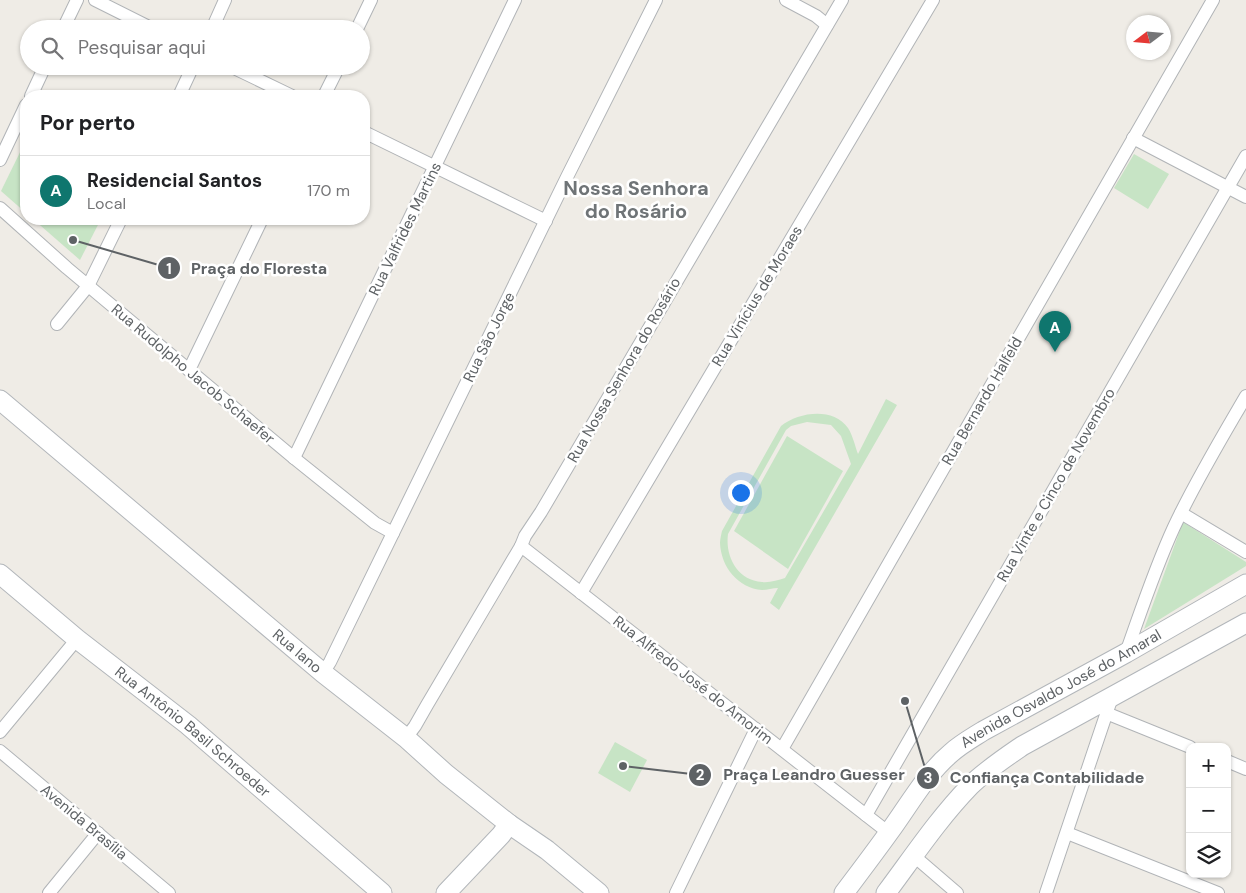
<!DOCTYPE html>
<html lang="pt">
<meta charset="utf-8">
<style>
:root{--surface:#fff;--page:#f6f6f6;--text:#202124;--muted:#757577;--line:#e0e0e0;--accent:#0f766e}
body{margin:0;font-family:"DM Sans",sans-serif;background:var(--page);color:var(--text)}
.controls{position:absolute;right:15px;bottom:15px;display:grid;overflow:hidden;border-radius:10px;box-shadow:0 1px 4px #0004}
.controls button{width:45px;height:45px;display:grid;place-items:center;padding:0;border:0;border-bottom:1px solid var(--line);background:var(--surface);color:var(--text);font:25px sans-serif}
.compass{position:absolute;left:1126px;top:15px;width:45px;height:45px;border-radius:50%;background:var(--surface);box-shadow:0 1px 4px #0004;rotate:254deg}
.you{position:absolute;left:740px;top:492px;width:18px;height:18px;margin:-12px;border:4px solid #fff;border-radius:50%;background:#1a73e8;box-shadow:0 0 0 8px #1a73e833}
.badge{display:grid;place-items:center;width:32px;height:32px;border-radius:50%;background:var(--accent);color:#fff;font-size:16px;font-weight:700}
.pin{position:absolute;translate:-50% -41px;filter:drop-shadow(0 1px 2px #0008)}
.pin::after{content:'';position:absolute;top:26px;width:18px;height:15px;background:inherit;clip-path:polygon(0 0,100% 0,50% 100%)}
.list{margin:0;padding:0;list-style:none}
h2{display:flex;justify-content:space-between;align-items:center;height:65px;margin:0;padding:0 20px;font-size:21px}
h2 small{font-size:16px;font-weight:400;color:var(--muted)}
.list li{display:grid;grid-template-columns:32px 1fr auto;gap:15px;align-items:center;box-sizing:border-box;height:70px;padding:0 20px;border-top:1px solid var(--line)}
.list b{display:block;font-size:19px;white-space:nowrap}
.list p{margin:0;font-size:16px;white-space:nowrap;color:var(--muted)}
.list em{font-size:16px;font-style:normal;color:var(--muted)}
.icon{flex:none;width:28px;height:28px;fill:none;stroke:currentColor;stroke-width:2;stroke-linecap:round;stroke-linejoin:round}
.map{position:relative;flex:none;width:1246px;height:893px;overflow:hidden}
.search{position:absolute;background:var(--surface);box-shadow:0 1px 4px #0004;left:20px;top:20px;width:350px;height:55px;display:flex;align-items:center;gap:12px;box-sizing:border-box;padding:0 18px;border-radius:28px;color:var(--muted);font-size:19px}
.panel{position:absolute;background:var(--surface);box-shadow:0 1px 4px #0004;left:20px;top:90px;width:350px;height:135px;border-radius:20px}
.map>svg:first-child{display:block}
.green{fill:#c7e4c5;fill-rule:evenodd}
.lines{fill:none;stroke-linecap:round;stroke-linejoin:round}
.street-casing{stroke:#b1b4b7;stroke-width:14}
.secondary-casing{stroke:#b2b6ba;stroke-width:21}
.street{stroke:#fff;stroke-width:12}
.secondary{stroke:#fff;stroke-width:19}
.labels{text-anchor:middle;stroke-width:5;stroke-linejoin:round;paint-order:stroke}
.street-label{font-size:15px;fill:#5e6265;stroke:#fff}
.district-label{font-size:20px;font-weight:bold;fill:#6f7477;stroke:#fff}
.leader{fill:none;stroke:#5e6265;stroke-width:2}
.callout-dot{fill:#5e6265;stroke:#fff;stroke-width:2}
.mark-label{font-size:15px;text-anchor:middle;font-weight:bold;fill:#fff}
.callout-label{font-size:16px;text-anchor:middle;font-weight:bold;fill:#5e6265;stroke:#fff;stroke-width:5;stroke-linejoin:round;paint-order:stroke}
</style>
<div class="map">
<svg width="1246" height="893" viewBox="0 0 1246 893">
<rect width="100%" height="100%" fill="#efece6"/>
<!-- green -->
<g class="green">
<path d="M26,140V213L1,191Z"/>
<path d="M1134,154L1169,174L1148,209L1114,188Z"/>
<path d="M33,219H101L80,260Z"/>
<path d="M886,399L897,405L779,610L770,603L778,588C773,588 767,590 762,590C738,588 721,567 720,543C720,540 721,535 722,531L781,426C799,412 833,407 848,428C853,436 855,446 858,454ZM807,422L831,425L841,436L851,464L785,578C778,580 769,583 762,582C737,580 725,556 728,534L786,430L791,426Z"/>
<path d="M787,436L843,471L788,569L734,531Z"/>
<path d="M1183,522L1246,562V566L1144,629Z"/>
<path d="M615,742L647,760L630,792L598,773Z"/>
</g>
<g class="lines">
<defs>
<g id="street">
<path d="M95,0L153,29"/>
<path d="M786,0L816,16L827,25"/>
<path d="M63,29L77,0"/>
<path d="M212,29L225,0"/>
<path d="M357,29L371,0"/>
<path d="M230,66L292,96"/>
<path d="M31,96L45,66"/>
<path d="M179,96L193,66"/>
<path d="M324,96L339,66"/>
<path d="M364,132L546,221"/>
<path d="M1133,138L1246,197"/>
<path d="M0,160L26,105"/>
<path d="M0,208L67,268L294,458L375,523L393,533"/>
<path d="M57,324L88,286L121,219"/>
<path d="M189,370L262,219"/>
<path d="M294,458L515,0"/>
<path d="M1181,513L1246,552"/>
<path d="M521,546L889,833"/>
<path d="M581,593L933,0"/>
<path d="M1126,653C1141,611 1155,568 1174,527C1195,482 1221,439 1246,396"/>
<path d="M323,673L330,662L567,177L656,0"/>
<path d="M1106,713L1190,747"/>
<path d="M0,732L77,639"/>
<path d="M406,738L415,726L427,705L521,546L525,536L541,512L842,0"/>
<path d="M782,749L1213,0"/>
<path d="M0,751L169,893"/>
<path d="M1227,761L1246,769"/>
<path d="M866,815L1246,156"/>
<path d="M1067,833L1218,893"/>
<path d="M914,856L957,893"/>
<path d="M49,893L98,833"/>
<path d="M676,893L756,729"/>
<path d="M1046,893L1112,697"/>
</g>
<g id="secondary">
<path id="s1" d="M0,400L323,673L406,738L446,774L509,824L547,850L599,893"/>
<path id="s2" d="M0,574L77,639L188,725L382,893"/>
<path d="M446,893L501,835L509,824"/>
<path id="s3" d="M844,893C859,873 875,852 890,831C909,805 926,774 951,753C961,744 972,738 983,731L1126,653L1246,584"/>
<path d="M886,893C913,857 938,819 970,786C985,771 1003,759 1022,746L1246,623"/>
</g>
</defs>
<!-- street casing -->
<use href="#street" class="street-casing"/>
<!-- secondary casing -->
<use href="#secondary" class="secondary-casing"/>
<!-- street -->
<use href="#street" class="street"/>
<!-- secondary -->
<use href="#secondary" class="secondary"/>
</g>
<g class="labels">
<!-- street labels -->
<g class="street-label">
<text transform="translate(405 229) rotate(-64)" y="5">Rua Valfrides Martins</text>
<text transform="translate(757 296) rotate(-59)" y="5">Rua Vinícius de Moraes</text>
<text transform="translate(489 337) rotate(-64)" y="5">Rua São Jorge</text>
<text transform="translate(624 370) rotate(-60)" y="5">Rua Nossa Senhora do Rosário</text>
<text transform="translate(193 374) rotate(40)" y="5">Rua Rudolpho Jacob Schaefer</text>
<text transform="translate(982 401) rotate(-60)" y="5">Rua Bernardo Halfeld</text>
<text transform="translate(1056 485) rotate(-60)" y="5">Rua Vinte e Cinco de Novembro</text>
<text dy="5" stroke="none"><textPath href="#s1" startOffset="389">Rua Iano</textPath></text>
<text transform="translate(693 680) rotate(38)" y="5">Rua Alfredo José do Amorim</text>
<text dy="5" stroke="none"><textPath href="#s3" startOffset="304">Avenida Osvaldo José do Amaral</textPath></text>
<text dy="5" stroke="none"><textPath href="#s2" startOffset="249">Rua Antônio Basil Schroeder</textPath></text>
<text transform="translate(84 822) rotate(40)" y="5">Avenida Brasília</text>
</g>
<!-- district labels -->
<g class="district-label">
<text x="636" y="195">Nossa Senhora<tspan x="636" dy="23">do Rosário</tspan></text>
</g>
</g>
<!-- callouts -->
<path class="leader" d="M73 240L169 268M623 766L700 775M905 701L928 778"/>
<g class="callout-dot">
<circle cx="73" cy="240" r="5"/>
<circle cx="623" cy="766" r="5"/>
<circle cx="905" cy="701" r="5"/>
<circle cx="169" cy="268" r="12"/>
<circle cx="700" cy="775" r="12"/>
<circle cx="928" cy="778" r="12"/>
</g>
<g class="mark-label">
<text x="169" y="274">1</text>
<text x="700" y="780">2</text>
<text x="928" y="783">3</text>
</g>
<g class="callout-label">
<text x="259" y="274">Praça do Floresta</text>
<text x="814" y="780">Praça Leandro Guesser</text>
<text x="1047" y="783">Confiança Contabilidade</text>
</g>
</svg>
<div class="controls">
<button>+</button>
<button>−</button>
<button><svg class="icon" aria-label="layers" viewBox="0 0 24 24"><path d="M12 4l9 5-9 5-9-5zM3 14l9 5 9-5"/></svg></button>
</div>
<svg class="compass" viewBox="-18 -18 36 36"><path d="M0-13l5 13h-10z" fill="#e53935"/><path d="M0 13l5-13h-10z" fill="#757577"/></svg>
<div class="you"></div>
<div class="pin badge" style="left:1055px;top:352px">A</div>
<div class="search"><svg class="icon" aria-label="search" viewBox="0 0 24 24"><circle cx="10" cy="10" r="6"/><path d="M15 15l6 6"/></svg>Pesquisar aqui</div>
<section class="panel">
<h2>Por perto<small></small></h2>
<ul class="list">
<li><span class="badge">A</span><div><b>Residencial Santos</b><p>Local</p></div><em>170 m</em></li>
</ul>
</section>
</div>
